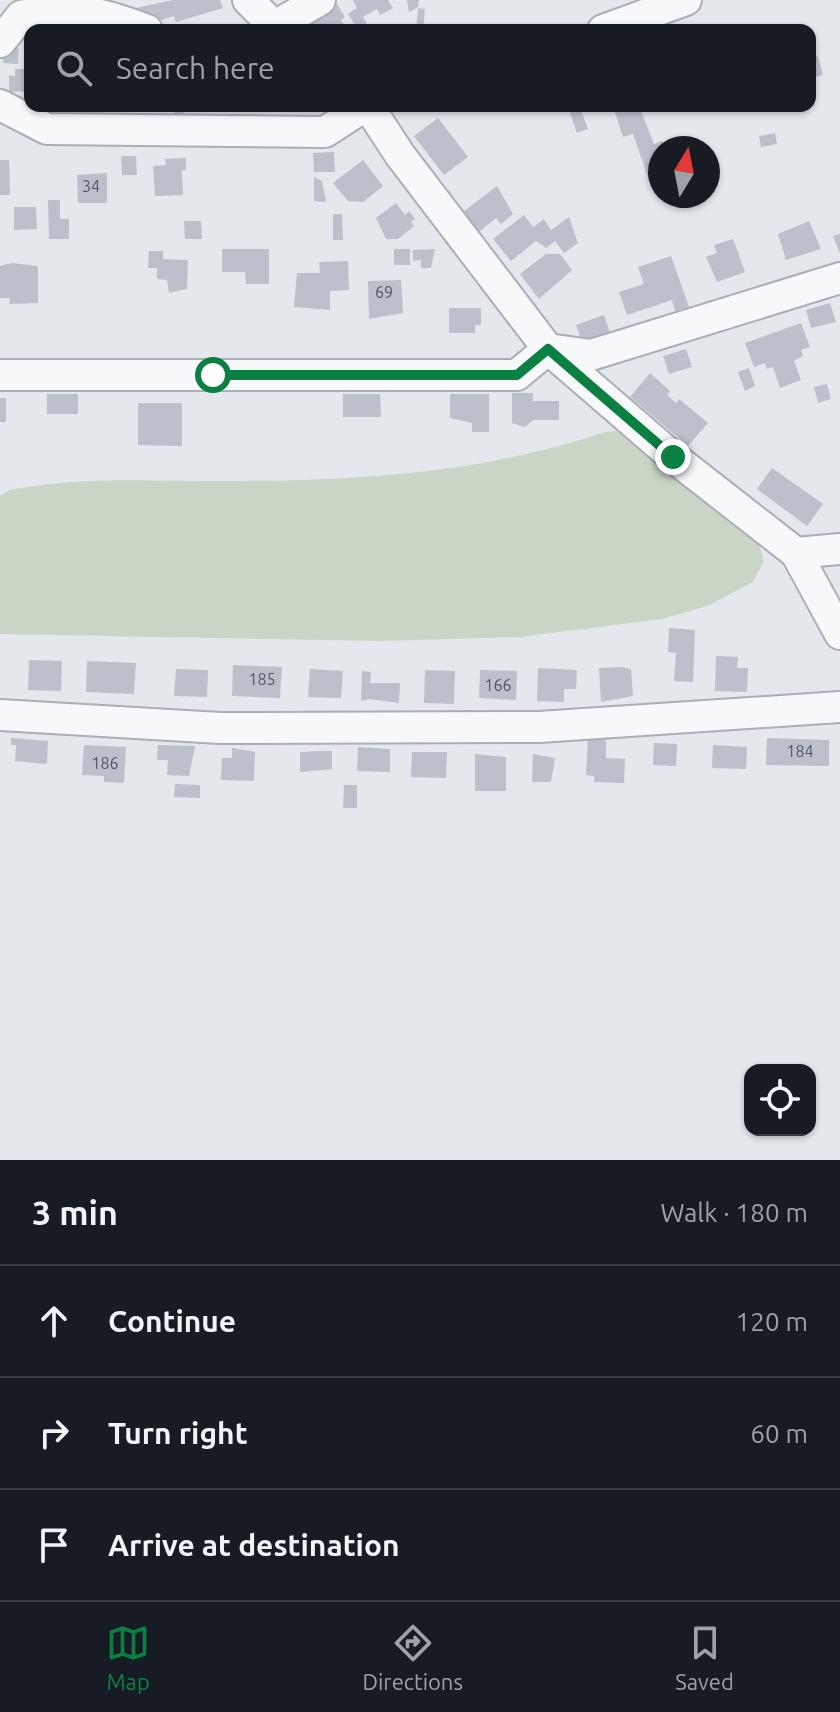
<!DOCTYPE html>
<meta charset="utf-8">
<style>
:root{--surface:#171b24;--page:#242831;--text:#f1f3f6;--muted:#9ea1a6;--line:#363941;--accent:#0b8043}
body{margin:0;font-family:Ubuntu,sans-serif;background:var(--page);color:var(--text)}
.controls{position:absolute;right:24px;bottom:24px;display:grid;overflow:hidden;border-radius:16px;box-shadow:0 2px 6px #0004}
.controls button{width:72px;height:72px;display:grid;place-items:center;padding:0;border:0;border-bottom:2px solid var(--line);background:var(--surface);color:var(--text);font:40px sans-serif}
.compass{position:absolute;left:648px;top:136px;width:72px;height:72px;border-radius:50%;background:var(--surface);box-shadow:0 2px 6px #0004;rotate:10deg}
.stop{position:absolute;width:24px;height:24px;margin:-18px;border:6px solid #0b8043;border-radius:50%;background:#fff}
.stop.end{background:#0b8043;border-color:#fff;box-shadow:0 2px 8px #0008}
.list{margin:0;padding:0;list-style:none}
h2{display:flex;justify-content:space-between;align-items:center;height:104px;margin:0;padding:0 32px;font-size:34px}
h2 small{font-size:26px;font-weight:400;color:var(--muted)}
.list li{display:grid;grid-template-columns:52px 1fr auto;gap:24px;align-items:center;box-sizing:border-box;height:112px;padding:0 32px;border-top:2px solid var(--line)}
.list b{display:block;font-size:30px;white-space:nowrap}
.list em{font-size:26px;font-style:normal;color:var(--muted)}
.icon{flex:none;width:44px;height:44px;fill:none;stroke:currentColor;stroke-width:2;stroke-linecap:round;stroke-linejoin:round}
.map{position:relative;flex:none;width:840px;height:1160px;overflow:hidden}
.search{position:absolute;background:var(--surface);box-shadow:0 2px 6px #0004;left:24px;right:24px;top:24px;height:88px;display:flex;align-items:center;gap:20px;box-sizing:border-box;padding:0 28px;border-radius:16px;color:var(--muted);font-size:30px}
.sheet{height:440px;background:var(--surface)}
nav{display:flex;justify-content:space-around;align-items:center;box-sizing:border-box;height:112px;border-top:2px solid var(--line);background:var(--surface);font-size:22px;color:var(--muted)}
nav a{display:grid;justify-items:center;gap:4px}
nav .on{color:var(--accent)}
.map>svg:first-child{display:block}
.green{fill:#c9d6c5}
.building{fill:#bbc0ca}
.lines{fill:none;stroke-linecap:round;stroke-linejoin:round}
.minor-casing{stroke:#a9aeb7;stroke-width:34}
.minor{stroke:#f7f8fa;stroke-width:30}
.route{stroke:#0b8043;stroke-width:10}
.labels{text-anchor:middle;stroke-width:7;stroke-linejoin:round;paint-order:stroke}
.number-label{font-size:16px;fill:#4f5766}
</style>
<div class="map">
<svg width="840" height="1160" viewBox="0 0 840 1160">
<rect width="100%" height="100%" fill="#e4e7ec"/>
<!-- green -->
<path class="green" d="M620,431L759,545L764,561L753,582L710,605L662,619L520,637L381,641L0,634V496L10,490C79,476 152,481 222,481C351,481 482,474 605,432Z"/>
<!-- building -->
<g class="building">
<path d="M173,0H220L223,8L176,22L174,16L158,21L122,11Z"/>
<path d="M353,0H388L393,8L380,15L377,9L363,17L369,28L358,30L348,14L357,8Z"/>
<path d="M407,0H419L418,7L409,12Z"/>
<path d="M337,4L345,17L341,20L347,30H314L308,22Z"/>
<path d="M418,8L425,9L423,30H416Z"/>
<path d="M62,18L80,19L79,30H61Z"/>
<path d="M4,48H19L18,64L3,63Z"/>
<path d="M818,56L823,75L810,78V57Z"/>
<path d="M15,69H30V91L9,92V75L15,76Z"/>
<path d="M78,106H97V112L78,111Z"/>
<path d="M174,106H183L184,117H174Z"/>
<path d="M271,106H290L289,112H271Z"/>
<path d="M572,106H579L588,129L577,133L568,107Z"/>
<path d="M613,106H639L654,144L662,141L665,148H660L658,155L660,176L649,180L633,134L623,137Z"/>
<path d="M438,118L468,157L444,175L414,136Z"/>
<path d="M775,133L777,144L761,147L759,136Z"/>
<path d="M334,152L335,172H314L313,153Z"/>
<path d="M121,156H136L137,175H122Z"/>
<path d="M186,158V170H182L183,195L155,196L153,166L166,165L165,159Z"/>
<path d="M0,160H9L10,195H0Z"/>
<path d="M363,160L383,186L363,202L348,201L333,183Z"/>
<path d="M107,173V203H78L77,175Z"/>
<path d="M314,177L322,181L326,202L314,201Z"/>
<path d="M497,186L513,214L501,224L496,218L479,232L463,212Z"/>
<path d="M48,200H60V219H69V239H49Z"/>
<path d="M396,203L405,215L409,211L415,219L411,222L414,226L398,239H386L376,218Z"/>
<path d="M14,207H36L37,229L14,230Z"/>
<path d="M333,214H342L343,240H333Z"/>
<path d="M524,215L533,227L544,219L551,230L569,217L578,243L564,253L555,241L546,248L536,241L511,261L493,239Z"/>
<path d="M184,221H201L202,239H185Z"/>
<path d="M809,221L821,249L786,260L778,234Z"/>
<path d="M840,234V254L833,236Z"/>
<path d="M733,239L745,272L717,282L706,257L717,253L714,245Z"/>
<path d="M222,249H269V284H246L245,272H222Z"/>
<rect x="394" y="249" width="16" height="16"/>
<path d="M435,249L431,268H421V260L413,261V250Z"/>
<path d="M149,251H163V259L188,260L187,289L169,293L167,280L157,279V268H148Z"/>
<path d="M546,254H560L572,270L539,299L520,274Z"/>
<path d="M671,256L689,307L675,311L672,300L627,315L619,292L644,284L638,267Z"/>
<path d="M348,261L349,290L330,291V310L294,307L297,273H320L319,262Z"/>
<path d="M12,263L38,266V303L9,304L10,298H0V266Z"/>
<path d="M401,280L403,313L369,319L368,281Z"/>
<path d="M830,303L836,322L811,328L806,310Z"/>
<path d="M449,308H481V325H475V333H449Z"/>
<path d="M604,315L610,333L583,345L576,325Z"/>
<path d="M801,323L810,347L801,350L803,356L794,361L801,380L780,388L773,367L767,369L765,363L754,367L745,343Z"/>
<path d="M686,349L692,367L669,374L663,356Z"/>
<path d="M749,368L755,386L745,391L738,372Z"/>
<path d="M650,373L670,391L667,395L676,403L679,399L708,423L688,446L630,397Z"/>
<path d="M827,384L831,399L818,403L814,387Z"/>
<path d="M512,393H533V401H559V420H533L525,427L512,423Z"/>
<rect x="47" y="394" width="31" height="20"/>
<path d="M343,394H380L381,417H343Z"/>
<path d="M450,394H489V432H472V423L450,418Z"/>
<rect x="0" y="398" width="6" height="24"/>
<path d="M138,403H182V446L138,445Z"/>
<path d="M772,468L823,504L807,526L757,489Z"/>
<path d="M669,628L695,630L693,682L674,681L676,653L668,652Z"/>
<path d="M716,656L738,657L737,668H748L747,692L715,691Z"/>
<path d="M29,660L62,661L61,691L28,690Z"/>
<path d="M87,661L136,663L134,694L86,692Z"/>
<path d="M233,665L282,667L280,698L232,696Z"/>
<path d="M622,667L631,669L633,696L601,702L599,668Z"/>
<path d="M538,668L577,670L576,689H564V702L537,701Z"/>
<path d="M176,669L208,670L207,697L174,696Z"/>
<path d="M310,669L343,671L341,698L308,697Z"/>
<path d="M425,670L455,671L454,704L424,703Z"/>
<path d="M480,670L517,671L516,700L479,698Z"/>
<path d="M362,671L371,672L370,683H400L399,703L369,699L361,701Z"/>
<path d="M11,738L48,741L47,764L15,761L16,745H11Z"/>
<path d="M767,738L829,740V766L766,765Z"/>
<path d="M588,739L606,740V758L625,759L624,783L594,782V776L586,775Z"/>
<path d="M654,743L677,744L676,766L653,765Z"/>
<path d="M84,745L126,747L124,783L104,782V776L82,775Z"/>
<path d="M158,745L195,746L189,776L167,775L168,760H157Z"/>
<path d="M713,745L747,747L746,769L712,768Z"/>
<path d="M358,747L390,749V772L357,771Z"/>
<path d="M232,748L255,752L254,781L221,780L222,758H232Z"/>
<path d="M321,751H332V769L300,772V752Z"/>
<path d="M412,752H447L446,778L411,777Z"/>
<path d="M475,754L506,757V791H475Z"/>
<path d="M533,754L555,758L551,782H532Z"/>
<path d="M175,784L200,785V798L174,797Z"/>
<path d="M344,785H357V808H343Z"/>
</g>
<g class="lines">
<defs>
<g id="minor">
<path d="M248,0L278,30"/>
<path d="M268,30L320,0"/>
<path d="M603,30L686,0"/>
<path d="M0,42L21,16C73,6 98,11 147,30"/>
<path d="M0,105L47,129L325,132L365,106"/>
<path d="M368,106L400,155L548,349L673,457L796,553L840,634"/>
<path d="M0,375H517L548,349L591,355L840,278"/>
<path d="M796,553L840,549"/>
<path d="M0,715L220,728L539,727L840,707"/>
</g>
</defs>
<!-- minor casing -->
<use href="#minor" class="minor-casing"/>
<!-- minor -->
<use href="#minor" class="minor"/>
</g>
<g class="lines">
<!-- route -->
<path class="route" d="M213,375H517L548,349L673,457"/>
</g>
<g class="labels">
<!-- number labels -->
<g class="number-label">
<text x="91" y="192">34</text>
<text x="384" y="298">69</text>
<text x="262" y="685">185</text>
<text x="498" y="691">166</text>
<text x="800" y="757">184</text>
<text x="105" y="769">186</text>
</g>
</g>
</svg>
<div class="controls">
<button><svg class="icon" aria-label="locate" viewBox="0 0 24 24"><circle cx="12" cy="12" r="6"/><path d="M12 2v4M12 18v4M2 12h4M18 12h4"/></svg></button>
</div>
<svg class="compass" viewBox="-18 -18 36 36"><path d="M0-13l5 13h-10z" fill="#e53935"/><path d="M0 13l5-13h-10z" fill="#9ea1a6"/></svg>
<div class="stop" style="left:213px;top:375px"></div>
<div class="stop end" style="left:673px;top:457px"></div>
<div class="search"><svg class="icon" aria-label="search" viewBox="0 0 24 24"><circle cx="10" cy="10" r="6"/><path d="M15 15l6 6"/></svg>Search here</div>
</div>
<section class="sheet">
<h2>3 min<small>Walk · 180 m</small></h2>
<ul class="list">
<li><svg class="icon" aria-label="ahead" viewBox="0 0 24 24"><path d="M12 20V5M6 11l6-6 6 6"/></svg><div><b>Continue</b></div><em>120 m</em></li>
<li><svg class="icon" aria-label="right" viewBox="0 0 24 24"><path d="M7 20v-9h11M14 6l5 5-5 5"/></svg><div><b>Turn right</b></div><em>60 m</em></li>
<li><svg class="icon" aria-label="arrive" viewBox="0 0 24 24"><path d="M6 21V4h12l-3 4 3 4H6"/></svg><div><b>Arrive at destination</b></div></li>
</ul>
</section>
<nav>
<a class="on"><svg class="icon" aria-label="map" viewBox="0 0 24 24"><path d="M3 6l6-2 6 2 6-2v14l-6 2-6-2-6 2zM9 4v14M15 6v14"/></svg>Map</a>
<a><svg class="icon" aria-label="directions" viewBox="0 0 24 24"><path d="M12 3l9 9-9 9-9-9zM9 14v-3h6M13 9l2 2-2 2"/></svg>Directions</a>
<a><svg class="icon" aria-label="saved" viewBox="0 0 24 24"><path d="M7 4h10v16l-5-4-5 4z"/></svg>Saved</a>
</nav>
